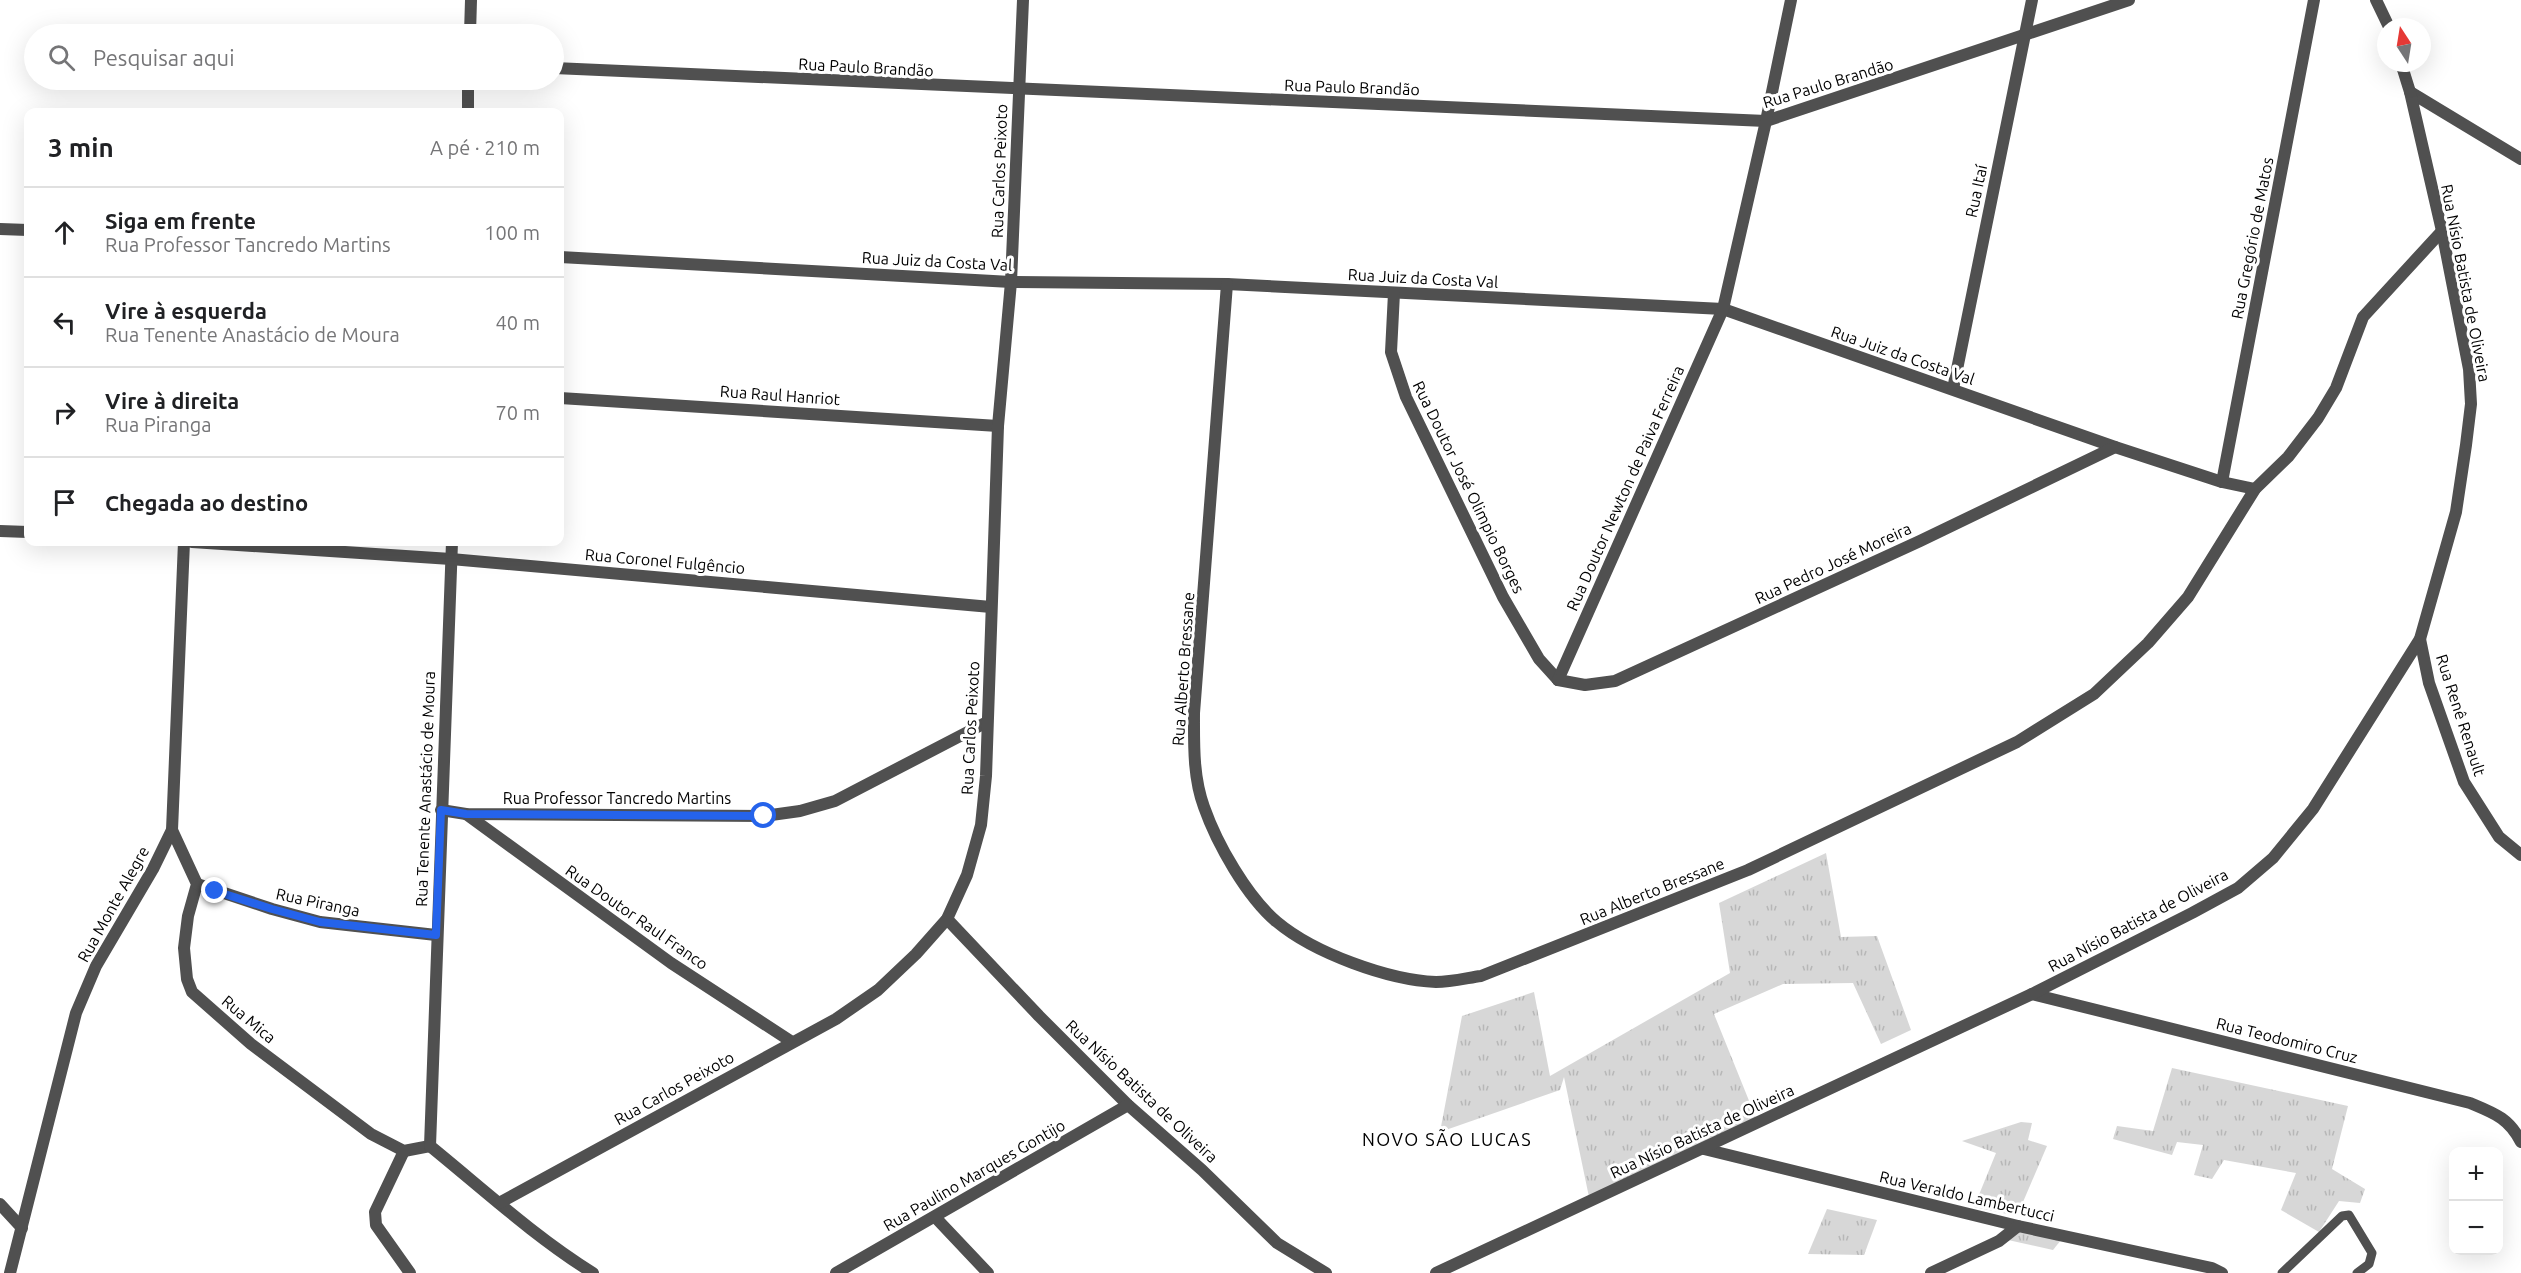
<!DOCTYPE html>
<html lang="pt">
<meta charset="utf-8">
<style>
:root{--surface:#fff;--page:#f2f2f2;--text:#202124;--muted:#757577;--line:#e0e0e0}
body{margin:0;font-family:Ubuntu,sans-serif;background:var(--page);color:var(--text)}
.controls{position:absolute;right:18px;bottom:18px;display:grid;overflow:hidden;border-radius:12px;box-shadow:0 6px 24px #0002}
.controls button{width:54px;height:54px;display:grid;place-items:center;padding:0;border:0;border-bottom:2px solid var(--line);background:var(--surface);color:var(--text);font:30px sans-serif}
.compass{position:absolute;left:2377px;top:18px;width:54px;height:54px;border-radius:50%;background:var(--surface);box-shadow:0 6px 24px #0002;rotate:348deg}
.stop{position:absolute;width:18px;height:18px;margin:-14px;border:4px solid #2563eb;border-radius:50%;background:#fff}
.stop.end{background:#2563eb;border-color:#fff;box-shadow:0 2px 6px #0008}
.list{margin:0;padding:0;list-style:none}
h2{display:flex;justify-content:space-between;align-items:center;height:78px;margin:0;padding:0 24px;font-size:26px}
h2 small{font-size:20px;font-weight:400;color:var(--muted)}
.list li{display:grid;grid-template-columns:39px 1fr auto;gap:18px;align-items:center;box-sizing:border-box;height:90px;padding:0 24px;border-top:2px solid var(--line)}
.list b{display:block;font-size:22px;white-space:nowrap}
.list p{margin:0;font-size:20px;white-space:nowrap;color:var(--muted)}
.list em{font-size:20px;font-style:normal;color:var(--muted)}
.icon{flex:none;width:33px;height:33px;fill:none;stroke:currentColor;stroke-width:2;stroke-linecap:round;stroke-linejoin:round}
.map{position:relative;flex:none;width:2521px;height:1273px;overflow:hidden}
.search{position:absolute;background:var(--surface);box-shadow:0 6px 24px #0002;left:24px;top:24px;width:540px;height:66px;display:flex;align-items:center;gap:15px;box-sizing:border-box;padding:0 21px;border-radius:33px;color:var(--muted);font-size:22px}
.panel{position:absolute;background:var(--surface);box-shadow:0 6px 24px #0002;left:24px;top:108px;width:540px;height:438px;border-radius:12px}
.map>svg:first-child{display:block}
.grass{fill:url(#grass-tufts)}
.lines{fill:none;stroke-linecap:round;stroke-linejoin:round}
.service{stroke:#505050;stroke-width:9}
.minor{stroke:#505050;stroke-width:12}
.tertiary{stroke:#505050;stroke-width:12}
.route{stroke:#2563eb;stroke-width:8}
.labels{text-anchor:middle;stroke-width:6;stroke-linejoin:round;paint-order:stroke}
.street-label{font-size:16px;fill:#000;stroke:#fff}
.neighbourhood-label{font-size:18px;letter-spacing:1.5px;fill:#000;stroke:#fff}
</style>
<div class="map">
<svg width="2521" height="1273" viewBox="0 0 2521 1273">
<defs>
<pattern id="grass-tufts" width="24" height="20" patternUnits="userSpaceOnUse" patternTransform="scale(1.5)"><rect width="24" height="20" fill="#d7d7d7"/><path d="M3 7l-1-3M5 7V3M7 7l1-3M15 17l-1-3M17 17v-4M19 17l1-3" fill="none" stroke="#b7b7b7"/></pattern>
</defs>
<rect width="100%" height="100%" fill="#fff"/>
<!-- grass -->
<g class="grass">
<path d="M1826,853L1841,937L1877,936L1911,1030L1881,1044L1853,983L1783,984L1714,1014L1756,1118L1589,1197L1564,1077L1560,1090L1440,1132L1462,1016L1534,992L1550,1076L1730,973L1719,903Z"/>
<path d="M2172,1068L2348,1106L2332,1169L2365,1189L2360,1203L2339,1201L2319,1232L2281,1210L2296,1173L2224,1160L2212,1179L2194,1175L2203,1145L2177,1142L2172,1155L2113,1139L2117,1126L2153,1131Z"/>
<path d="M2021,1122L2032,1123L2028,1140L2047,1146L2017,1216L1974,1207L1996,1153L1962,1141Z"/>
<path d="M1827,1209L1877,1220L1864,1255L1808,1254Z"/>
<path d="M2018,1231L2061,1240L2053,1250L2008,1240Z"/>
</g>
<g class="lines">
<!-- service -->
<path class="service" d="M2282,1273L2342,1216L2349,1215L2372,1253L2369,1264L2357,1273"/>
<!-- minor -->
<g class="minor">
<path d="M2376,0L2389,27"/>
<path d="M554,68L1766,121L2129,0"/>
<path d="M2410,92L2521,159"/>
<path d="M560,257L1011,282L1227,284L1723,309L2115,447L2222,482L2255,489"/>
<path d="M1227,284L1194,713C1194,745 1193,777 1204,807C1217,844 1247,897 1277,922C1314,953 1388,980 1436,982C1451,982 1467,978 1481,976L1748,870L2017,742L2094,694L2148,643L2188,597L2255,489L2288,457L2318,418L2336,388L2363,317L2442,231"/>
<path d="M1394,293L1391,352L1406,397L1503,597L1539,659L1558,680"/>
<path d="M1953,389L2032,0"/>
<path d="M560,398L998,426"/>
<path d="M2222,482L2314,0"/>
<path d="M0,531L28,532"/>
<path d="M192,542L451,559L991,607"/>
<path d="M2420,639L2429,683L2464,782L2499,837L2521,855"/>
<path d="M1558,680L1723,309L1766,121L1791,0"/>
<path d="M1558,680L1585,685L1615,681L1920,541L2115,447"/>
<path d="M441,810L466,814L764,816L800,811L835,801L987,722"/>
<path d="M466,814L671,963L792,1042"/>
<path d="M172,830L197,884L188,916L184,948L187,979L192,992L251,1044L371,1134L404,1151L430,1146"/>
<path d="M197,884L272,909L320,922L436,935"/>
<path d="M947,919L1039,1016L1128,1105L1202,1170L1277,1243L1326,1273"/>
<path d="M2032,994L2470,1103C2494,1113 2509,1118 2521,1142"/>
<path d="M430,1146L452,542"/>
<path d="M430,1146C483,1189 535,1237 593,1273"/>
<path d="M1704,1149L2018,1226L2212,1268L2222,1273"/>
<path d="M404,1151L375,1212L376,1225L410,1273"/>
<path d="M499,1203L836,1019L878,990L916,954L947,919L967,875L981,825L986,776L998,426L1011,282L1023,0"/>
<path d="M0,1204L22,1228"/>
<path d="M935,1217L988,1273"/>
<path d="M10,1273L76,1013L96,966L153,869L172,830L184,542"/>
<path d="M836,1273L1128,1105"/>
<path d="M1436,1273L2032,994L2192,913L2238,888L2273,858L2313,809L2420,639L2456,512L2466,445L2471,404L2469,369L2442,231L2410,92L2401,63"/>
<path d="M1931,1273L1999,1241L2018,1226"/>
</g>
<!-- tertiary -->
<g class="tertiary">
<path d="M470,34L471,0"/>
<path d="M468,112V80"/>
<path d="M0,229L28,230"/>
</g>
</g>
<g class="lines">
<!-- route -->
<path class="route" d="M215,891L272,909L320,922L436,935L441,810L466,814L764,816"/>
</g>
<g class="labels">
<!-- street labels -->
<g class="street-label">
<text transform="translate(866 67) rotate(3)" y="6">Rua Paulo Brandão</text>
<text transform="translate(1828 83) rotate(-17)" y="6">Rua Paulo Brandão</text>
<text transform="translate(1352 87) rotate(2)" y="6">Rua Paulo Brandão</text>
<text transform="translate(999 171) rotate(-88)" y="6">Rua Carlos Peixoto</text>
<text transform="translate(1976 191) rotate(-78)" y="6">Rua Itaí</text>
<text transform="translate(2252 238) rotate(-79)" y="6">Rua Gregório de Matos</text>
<text transform="translate(937 261) rotate(3)" y="6">Rua Juiz da Costa Val</text>
<text transform="translate(1423 278) rotate(3)" y="6">Rua Juiz da Costa Val</text>
<text transform="translate(2466 283) rotate(79)" y="6">Rua Nísio Batista de Oliveira</text>
<text transform="translate(1903 355) rotate(19)" y="6">Rua Juiz da Costa Val</text>
<text transform="translate(780 395) rotate(4)" y="6">Rua Raul Hanriot</text>
<text transform="translate(1469 487) rotate(64)" y="6">Rua Doutor José Olimpio Borges</text>
<text transform="translate(1625 488) rotate(-66)" y="6">Rua Doutor Newton de Paiva Ferreira</text>
<text transform="translate(665 561) rotate(5)" y="6">Rua Coronel Fulgêncio</text>
<text transform="translate(1833 563) rotate(-25)" y="6">Rua Pedro José Moreira</text>
<text transform="translate(1183 669) rotate(-86)" y="6">Rua Alberto Bressane</text>
<text transform="translate(2461 715) rotate(72)" y="6">Rua Renê Renault</text>
<text transform="translate(970 728) rotate(-87)" y="6">Rua Carlos Peixoto</text>
<text transform="translate(425 789) rotate(-88)" y="6">Rua Tenente Anastácio de Moura</text>
<text x="617" y="804">Rua Professor Tancredo Martins</text>
<text transform="translate(1652 891) rotate(-22)" y="6">Rua Alberto Bressane</text>
<text transform="translate(318 902) rotate(12)" y="6">Rua Piranga</text>
<text transform="translate(113 904) rotate(-61)" y="6">Rua Monte Alegre</text>
<text transform="translate(637 917) rotate(35)" y="6">Rua Doutor Raul Franco</text>
<text transform="translate(2138 920) rotate(-28)" y="6">Rua Nísio Batista de Oliveira</text>
<text transform="translate(249 1019) rotate(40)" y="6">Rua Mica</text>
<text transform="translate(2287 1040) rotate(14)" y="6">Rua Teodomiro Cruz</text>
<text transform="translate(674 1088) rotate(-29)" y="6">Rua Carlos Peixoto</text>
<text transform="translate(1142 1091) rotate(43)" y="6">Rua Nísio Batista de Oliveira</text>
<text transform="translate(1702 1131) rotate(-25)" y="6">Rua Nísio Batista de Oliveira</text>
<text transform="translate(974 1175) rotate(-30)" y="6">Rua Paulino Marques Gontijo</text>
<text transform="translate(1967 1196) rotate(13)" y="6">Rua Veraldo Lambertucci</text>
</g>
<!-- neighbourhood labels -->
<g class="neighbourhood-label">
<text x="1447" y="1146">NOVO SÃO LUCAS</text>
</g>
</g>
</svg>
<div class="controls">
<button>+</button>
<button>−</button>
</div>
<svg class="compass" viewBox="-18 -18 36 36"><path d="M0-13l5 13h-10z" fill="#e53935"/><path d="M0 13l5-13h-10z" fill="#757577"/></svg>
<div class="stop" style="left:764px;top:816px"></div>
<div class="stop end" style="left:215px;top:891px"></div>
<div class="search"><svg class="icon" aria-label="search" viewBox="0 0 24 24"><circle cx="10" cy="10" r="6"/><path d="M15 15l6 6"/></svg>Pesquisar aqui</div>
<section class="panel">
<h2>3 min<small>A pé · 210 m</small></h2>
<ul class="list">
<li><svg class="icon" aria-label="ahead" viewBox="0 0 24 24"><path d="M12 20V5M6 11l6-6 6 6"/></svg><div><b>Siga em frente</b><p>Rua Professor Tancredo Martins</p></div><em>100 m</em></li>
<li><svg class="icon" aria-label="left" viewBox="0 0 24 24"><path d="M17 20v-9H6M10 6l-5 5 5 5"/></svg><div><b>Vire à esquerda</b><p>Rua Tenente Anastácio de Moura</p></div><em>40 m</em></li>
<li><svg class="icon" aria-label="right" viewBox="0 0 24 24"><path d="M7 20v-9h11M14 6l5 5-5 5"/></svg><div><b>Vire à direita</b><p>Rua Piranga</p></div><em>70 m</em></li>
<li><svg class="icon" aria-label="arrive" viewBox="0 0 24 24"><path d="M6 21V4h12l-3 4 3 4H6"/></svg><div><b>Chegada ao destino</b></div></li>
</ul>
</section>
</div>
